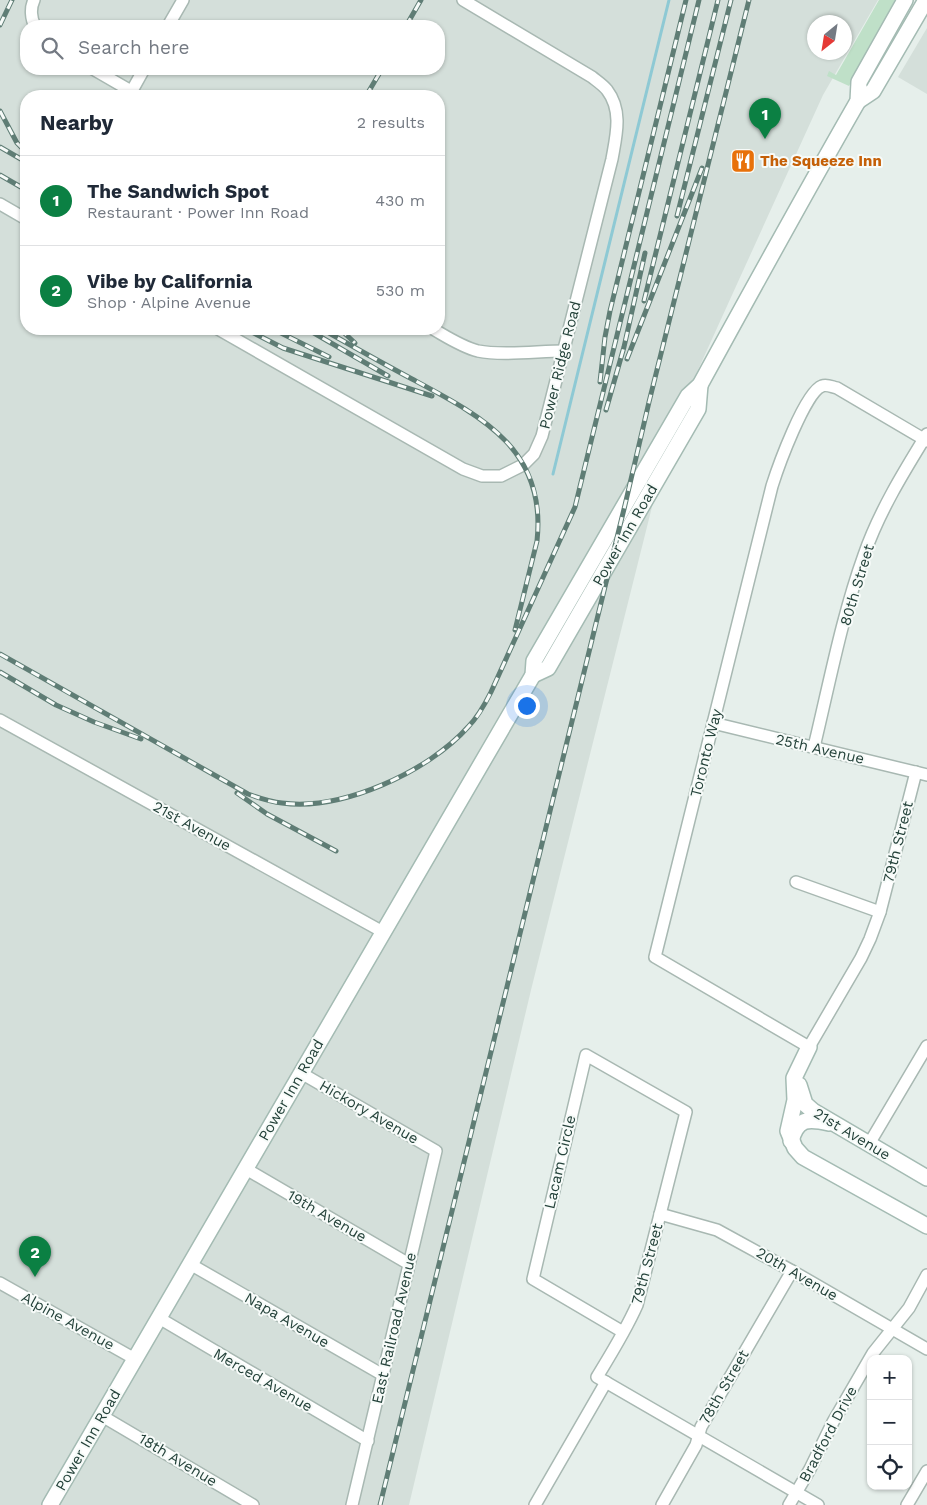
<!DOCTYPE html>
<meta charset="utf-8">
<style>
:root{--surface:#fff;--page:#f2f2f3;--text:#1f2937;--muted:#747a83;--line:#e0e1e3;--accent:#0b8043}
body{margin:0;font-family:"Work Sans",sans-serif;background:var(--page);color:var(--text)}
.controls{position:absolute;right:15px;bottom:15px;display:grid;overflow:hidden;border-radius:10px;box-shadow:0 1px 4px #0004}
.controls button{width:45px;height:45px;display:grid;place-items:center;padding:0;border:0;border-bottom:1px solid var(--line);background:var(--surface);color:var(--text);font:25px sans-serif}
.compass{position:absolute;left:807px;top:15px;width:45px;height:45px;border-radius:50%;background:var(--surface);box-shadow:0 1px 4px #0004;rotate:210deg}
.you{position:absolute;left:526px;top:705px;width:18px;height:18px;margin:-12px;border:4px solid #fff;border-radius:50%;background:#1a73e8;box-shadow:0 0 0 8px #1a73e833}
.badge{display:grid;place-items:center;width:32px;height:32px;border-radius:50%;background:var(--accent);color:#fff;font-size:16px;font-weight:700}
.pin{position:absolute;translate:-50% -41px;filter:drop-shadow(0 1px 2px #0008)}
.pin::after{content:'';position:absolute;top:26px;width:18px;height:15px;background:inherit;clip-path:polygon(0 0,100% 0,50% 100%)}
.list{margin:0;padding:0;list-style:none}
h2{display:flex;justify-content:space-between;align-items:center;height:65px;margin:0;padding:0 20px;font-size:21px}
h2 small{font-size:16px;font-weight:400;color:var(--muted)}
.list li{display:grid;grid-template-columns:32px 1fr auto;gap:15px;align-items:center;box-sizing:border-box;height:90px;padding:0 20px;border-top:1px solid var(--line)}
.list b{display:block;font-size:19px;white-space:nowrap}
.list p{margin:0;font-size:16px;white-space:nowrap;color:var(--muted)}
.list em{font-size:16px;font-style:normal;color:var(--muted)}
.icon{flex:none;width:28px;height:28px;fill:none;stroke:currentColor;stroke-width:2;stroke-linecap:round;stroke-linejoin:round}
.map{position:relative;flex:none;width:927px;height:1505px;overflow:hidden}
.search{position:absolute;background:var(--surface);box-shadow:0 1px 4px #0004;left:20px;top:20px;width:425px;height:55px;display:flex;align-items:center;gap:12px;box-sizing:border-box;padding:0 18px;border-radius:20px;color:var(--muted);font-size:19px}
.panel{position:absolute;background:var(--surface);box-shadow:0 1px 4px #0004;left:20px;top:90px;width:425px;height:245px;border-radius:20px}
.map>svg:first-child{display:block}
.built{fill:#d4dfda;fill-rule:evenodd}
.green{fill:#bfe0c8}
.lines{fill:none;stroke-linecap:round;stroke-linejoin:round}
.stream{stroke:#8ec9d4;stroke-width:3}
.street-casing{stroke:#a8b8b2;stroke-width:14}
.secondary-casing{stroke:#a4bbb3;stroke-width:18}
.street{stroke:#fff;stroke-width:11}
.secondary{stroke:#fff;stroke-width:15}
.rail-casing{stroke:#5f7d75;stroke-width:5}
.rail{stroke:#f7fbf9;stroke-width:3;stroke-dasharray:9;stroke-linecap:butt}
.labels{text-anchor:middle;stroke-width:4;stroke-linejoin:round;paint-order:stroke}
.food-label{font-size:15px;font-weight:bold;fill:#c56008;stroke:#f7fbf9;text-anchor:start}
.street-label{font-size:15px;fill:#24423a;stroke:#f7fbf9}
</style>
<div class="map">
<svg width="927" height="1505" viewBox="0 0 927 1505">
<rect width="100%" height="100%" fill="#e6efeb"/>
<!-- built -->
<g class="built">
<path d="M0,0H878L823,95L672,427L531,990L409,1505H0ZM814,22H844V52H814ZM26,26H439V69H26ZM26,96H439V329H26Z"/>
<path d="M927,28V94L898,77Z"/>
</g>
<!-- green -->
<path class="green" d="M879,0H895L849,86L827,76L829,71L836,75Z"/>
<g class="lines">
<!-- stream -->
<path class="stream" d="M553,474L669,0"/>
<defs>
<g id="street">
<path d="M34,0C30,8 31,19 35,26"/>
<path d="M168,26L183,0"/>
<path d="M93,69L131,91"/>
<path d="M129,96L144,69"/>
<path d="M0,204L26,219"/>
<path d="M218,329L463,469L482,476H501L523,465L534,454L542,436L612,159C616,136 623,111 607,90C603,85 597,81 592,77L463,0"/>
<path d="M433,329C447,337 462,347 478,351C502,356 539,351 564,351"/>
<path d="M0,720L383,932"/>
<path d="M713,723L927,775"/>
<path d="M814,747C829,685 842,616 864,555C879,512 903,473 927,434"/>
<path d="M916,772L880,912L870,939L861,958L809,1047L655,957L772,486C778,467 805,392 822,386C827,384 832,387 837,388L927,441"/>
<path d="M796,882L880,912"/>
<path d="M301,1073L436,1151L352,1505"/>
<path d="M869,1144L927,1046"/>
<path d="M246,1169L409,1264"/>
<path d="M660,1214L717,1230L792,1271L927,1349"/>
<path d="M190,1264L383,1375"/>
<path d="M0,1283L135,1359"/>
<path d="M159,1318L368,1441"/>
<path d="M623,1332L533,1279L586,1055L686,1112L637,1305C626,1330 611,1354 597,1377L818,1505"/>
<path d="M102,1416L253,1505"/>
<path d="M535,1505L606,1382"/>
<path d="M662,1505L696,1445L701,1427L792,1271"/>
<path d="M789,1505L810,1469L833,1422L873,1353L909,1308L927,1275"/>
<path d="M907,1505L927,1471"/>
</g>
<g id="secondary">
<path d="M858,101L873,91L926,0"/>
<path d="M533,675L548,668L698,409L700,385"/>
<path d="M809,1047L794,1078L795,1100L788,1131L795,1148L803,1157L927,1226"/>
<path d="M799,1085L805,1104L813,1111L927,1178"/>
<path d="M791,1141C797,1118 808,1118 829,1123"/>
<path d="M50,1505L533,675L534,661L688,396L700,385C752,290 804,195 858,101L859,82L905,0"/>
</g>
</defs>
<!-- street casing -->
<use href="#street" class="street-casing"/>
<!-- secondary casing -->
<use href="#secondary" class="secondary-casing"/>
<!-- street -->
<use href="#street" class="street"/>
<!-- secondary -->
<use href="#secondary" class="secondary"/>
<defs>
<g id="rail">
<path d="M0,25L12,0"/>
<path d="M406,26L421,0"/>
<path d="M366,96L382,69"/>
<path d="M0,111L17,143L26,152"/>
<path d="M0,147L26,162"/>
<path d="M0,175L26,190"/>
<path d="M677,216L731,0"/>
<path d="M644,301L718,0"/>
<path d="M246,329L283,348L432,396"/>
<path d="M273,329L329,357"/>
<path d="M307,329L388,376"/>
<path d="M322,329C352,346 382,363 412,379C481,416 547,449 537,541L515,630"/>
<path d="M340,329L355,343"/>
<path d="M627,359L702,168"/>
<path d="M600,382L605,337L610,311L686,0"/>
<path d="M606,410L624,347L645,253"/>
<path d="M0,654L248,794C259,798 270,802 282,803C342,811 428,772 468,727C478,717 485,704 491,692L575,507L699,0"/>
<path d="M0,672L56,705L94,722L141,739"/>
<path d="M237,793L267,814L336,851"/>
<path d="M380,1505L625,505L649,402L749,0"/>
</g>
</defs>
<!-- rail casing -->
<use href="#rail" class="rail-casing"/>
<!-- rail -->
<use href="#rail" class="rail"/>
</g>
<!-- icons -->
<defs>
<symbol id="restaurant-square" viewBox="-11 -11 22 22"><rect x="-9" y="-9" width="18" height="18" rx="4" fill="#e8710a" stroke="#f7fbf9"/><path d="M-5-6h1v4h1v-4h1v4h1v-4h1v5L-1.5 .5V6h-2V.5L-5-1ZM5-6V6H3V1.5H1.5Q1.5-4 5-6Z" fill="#fff"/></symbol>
</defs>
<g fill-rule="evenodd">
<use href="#restaurant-square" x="729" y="147" width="28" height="28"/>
</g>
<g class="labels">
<!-- food labels -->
<g class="food-label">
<text x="760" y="166">The Squeeze Inn</text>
</g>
<!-- street labels -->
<g class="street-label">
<text transform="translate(560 365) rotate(-76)" y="5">Power Ridge Road</text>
<text transform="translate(625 535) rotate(-60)" y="5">Power Inn Road</text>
<text transform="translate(857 585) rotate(-73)" y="5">80th Street</text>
<text transform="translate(820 749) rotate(13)" y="5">25th Avenue</text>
<text transform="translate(706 753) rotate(-76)" y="5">Toronto Way</text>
<text transform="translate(192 826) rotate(29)" y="5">21st Avenue</text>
<text transform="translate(898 842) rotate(-76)" y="5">79th Street</text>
<text transform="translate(291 1090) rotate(-60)" y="5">Power Inn Road</text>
<text transform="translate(369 1112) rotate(30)" y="5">Hickory Avenue</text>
<text transform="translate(852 1134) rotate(31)" y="5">21st Avenue</text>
<text transform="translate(560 1162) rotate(-77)" y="5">Lacam Circle</text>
<text transform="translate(327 1216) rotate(30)" y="5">19th Avenue</text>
<text transform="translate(647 1264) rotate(-75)" y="5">79th Street</text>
<text transform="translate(797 1274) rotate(30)" y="5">20th Avenue</text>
<text transform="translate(287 1320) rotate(30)" y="5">Napa Avenue</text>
<text transform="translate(68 1321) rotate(29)" y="5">Alpine Avenue</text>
<text transform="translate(394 1328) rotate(-77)" y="5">East Railroad Avenue</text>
<text transform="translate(263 1380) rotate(30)" y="5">Merced Avenue</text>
<text transform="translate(724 1387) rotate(-60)" y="5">78th Street</text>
<text transform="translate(828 1434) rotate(-62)" y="5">Bradford Drive</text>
<text transform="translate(88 1440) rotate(-60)" y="5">Power Inn Road</text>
<text transform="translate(178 1460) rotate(31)" y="5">18th Avenue</text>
</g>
</g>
</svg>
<div class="controls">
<button>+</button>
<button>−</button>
<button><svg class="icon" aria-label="locate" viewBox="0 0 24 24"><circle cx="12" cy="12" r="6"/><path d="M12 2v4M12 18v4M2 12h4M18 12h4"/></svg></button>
</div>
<svg class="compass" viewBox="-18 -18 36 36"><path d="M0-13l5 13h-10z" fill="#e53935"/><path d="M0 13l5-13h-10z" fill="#747a83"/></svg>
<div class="you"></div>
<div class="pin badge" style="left:765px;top:139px">1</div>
<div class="pin badge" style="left:35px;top:1277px">2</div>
<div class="search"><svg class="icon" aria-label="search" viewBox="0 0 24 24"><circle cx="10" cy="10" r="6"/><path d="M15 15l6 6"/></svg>Search here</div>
<section class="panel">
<h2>Nearby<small>2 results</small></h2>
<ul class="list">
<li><span class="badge">1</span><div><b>The Sandwich Spot</b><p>Restaurant · Power Inn Road</p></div><em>430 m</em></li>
<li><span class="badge">2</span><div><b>Vibe by California</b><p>Shop · Alpine Avenue</p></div><em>530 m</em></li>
</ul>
</section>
</div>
